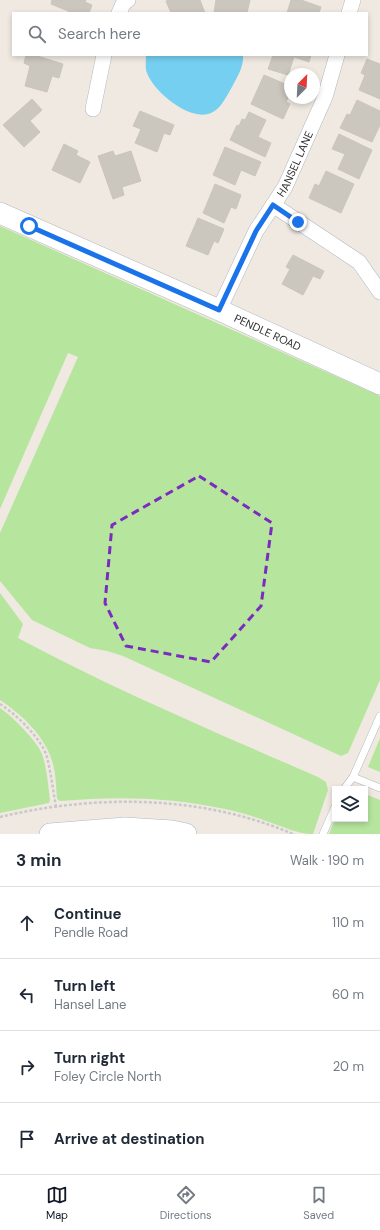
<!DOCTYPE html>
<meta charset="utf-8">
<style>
:root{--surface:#fff;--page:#f6f6f7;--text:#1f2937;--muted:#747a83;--line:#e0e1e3;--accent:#111827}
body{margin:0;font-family:"DM Sans",sans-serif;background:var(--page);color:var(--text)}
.controls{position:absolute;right:12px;bottom:12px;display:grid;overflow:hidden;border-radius:0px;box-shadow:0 2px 6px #0003}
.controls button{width:36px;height:36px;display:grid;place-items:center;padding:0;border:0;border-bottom:1px solid var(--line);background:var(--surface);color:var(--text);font:20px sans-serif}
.compass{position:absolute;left:284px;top:68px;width:36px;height:36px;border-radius:50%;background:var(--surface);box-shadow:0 2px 6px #0003;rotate:24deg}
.stop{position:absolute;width:12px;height:12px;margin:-9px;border:3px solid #1a73e8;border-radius:50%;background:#fff}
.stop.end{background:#1a73e8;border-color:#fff;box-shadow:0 1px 4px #0008}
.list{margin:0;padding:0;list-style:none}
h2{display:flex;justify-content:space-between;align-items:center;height:52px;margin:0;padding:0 16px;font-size:17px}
h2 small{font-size:13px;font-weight:400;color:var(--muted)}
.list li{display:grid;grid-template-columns:26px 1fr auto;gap:12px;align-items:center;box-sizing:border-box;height:72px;padding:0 16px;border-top:1px solid var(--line)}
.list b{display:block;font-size:15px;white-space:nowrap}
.list p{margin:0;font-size:13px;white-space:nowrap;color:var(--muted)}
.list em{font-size:13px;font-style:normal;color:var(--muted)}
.icon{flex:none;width:22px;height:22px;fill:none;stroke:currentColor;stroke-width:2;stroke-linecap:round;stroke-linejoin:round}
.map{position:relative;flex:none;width:380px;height:834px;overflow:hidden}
.search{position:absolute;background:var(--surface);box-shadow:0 2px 6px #0003;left:12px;right:12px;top:12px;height:44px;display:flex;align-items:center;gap:10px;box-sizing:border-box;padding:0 14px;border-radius:0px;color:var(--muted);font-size:15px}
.sheet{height:340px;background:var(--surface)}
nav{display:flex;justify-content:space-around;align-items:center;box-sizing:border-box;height:56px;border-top:1px solid var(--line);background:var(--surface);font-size:11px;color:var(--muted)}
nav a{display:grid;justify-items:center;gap:2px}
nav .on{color:var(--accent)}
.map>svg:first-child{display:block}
.green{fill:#b6e59e}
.water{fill:#75cff0}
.building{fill:#cbc7bf;stroke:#cbc5ba}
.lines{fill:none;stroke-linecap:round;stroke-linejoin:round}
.lane-casing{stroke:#b4b7c1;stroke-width:8}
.street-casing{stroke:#b4b7c1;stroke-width:16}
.secondary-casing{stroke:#b4b7c1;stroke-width:22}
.path{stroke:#c9c9c9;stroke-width:2.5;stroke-dasharray:3 2;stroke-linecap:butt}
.lane{stroke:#fff;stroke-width:7}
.street{stroke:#fff;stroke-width:15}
.secondary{stroke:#fff;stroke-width:21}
.route{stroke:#1a73e8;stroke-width:5}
.marked{fill:none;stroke:#7b2cbf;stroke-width:3;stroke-dasharray:8 5;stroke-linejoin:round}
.labels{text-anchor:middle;stroke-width:3;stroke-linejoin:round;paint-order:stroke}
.street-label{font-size:11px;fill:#2e2e2e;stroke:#fff}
</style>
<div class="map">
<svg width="380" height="834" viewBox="0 0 380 834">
<rect width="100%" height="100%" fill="#efe9e1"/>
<!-- green -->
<g class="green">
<path d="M0,226L380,396V680L348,753L341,756L123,656L107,651L90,648L32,620L0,581V533L78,357L68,353L0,509Z"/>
<path d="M0,593L23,624L18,638C115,690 217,733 318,777L326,782L328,790L313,834C297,834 282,826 266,821C253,816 239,812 225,809C170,797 116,796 60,801L57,799C56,787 56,773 52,761C45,736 21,714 0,700Z"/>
<path d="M0,708C11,715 37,741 42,754C47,768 48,785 50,800L49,803L0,813Z"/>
<path d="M380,738V772L368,767Z"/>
<path d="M365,794L380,800V834H329L335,819H365Z"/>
</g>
<!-- water -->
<path class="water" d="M146,55H243C244,67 237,77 232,87C227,95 221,109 211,113C190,122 154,92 147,73C145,68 146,61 146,55Z"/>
<!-- building -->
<g class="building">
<path d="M52,0H86L85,2L92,5L89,13H73L51,4Z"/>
<path d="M169,0H200L205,13H171L166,1Z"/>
<path d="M216,0H250L247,13H216L214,12Z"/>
<path d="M291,0H301L321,7L319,13H287Z"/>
<path d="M26,55H34L63,64L59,78L52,76L47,92L25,86L30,66L24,63Z"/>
<path d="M273,55H311L309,62L294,57L288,75L268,69Z"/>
<path d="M367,59L380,64V99L359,90L365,75L361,73Z"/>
<path d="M264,75L290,86V94L286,102L290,104L283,119L251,104Z"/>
<path d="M32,99L42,110L30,121L40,132L24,147L3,125Z"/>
<path d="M357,100L380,111V125L372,142L340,128L347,114L350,115Z"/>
<path d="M140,111L174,125L170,135L164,133L157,152L135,143L141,129L133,126Z"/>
<path d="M249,112L266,120L258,137L271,143L265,157L230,140L237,125L239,126L242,119L245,120Z"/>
<path d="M339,134L372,150L359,179L338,169L345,154L332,149Z"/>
<path d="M64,144L78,151L76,155L90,162L80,183L52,170Z"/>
<path d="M225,147L261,162L255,176L241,170L235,185L213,175Z"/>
<path d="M113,151L115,156L131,151L141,181L122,187L124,195L113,199L98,156Z"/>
<path d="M326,171L354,184L341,213L309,198L315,184L319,186Z"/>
<path d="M215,184L241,195L236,209L231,207L224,223L203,213Z"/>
<path d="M198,218L224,229L218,243L214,241L208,255L186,246Z"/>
<path d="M293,255L324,271L320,279L313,276L303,295L282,284L290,269L286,267Z"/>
</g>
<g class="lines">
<defs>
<g id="lane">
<path d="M353,777L380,788"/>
<path d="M344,789L353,777L380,716"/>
<path d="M323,834L335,807"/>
</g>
<g id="street">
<path d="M119,13L123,4L128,0"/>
<path d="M349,13L353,0"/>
<path d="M93,109L104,55"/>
<path d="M273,205L359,262L380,292"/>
<path id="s1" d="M219,310L256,231L285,187L325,97L337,55"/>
</g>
<g id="secondary">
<path id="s2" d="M0,213L219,310L380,384"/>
<path d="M50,834L125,828L172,831L186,834"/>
</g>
</defs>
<!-- lane casing -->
<use href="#lane" class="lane-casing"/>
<!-- street casing -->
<use href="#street" class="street-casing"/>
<!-- secondary casing -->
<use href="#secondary" class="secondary-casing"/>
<!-- path -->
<g class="path">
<path d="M0,704C16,714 42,739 47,757C51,773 53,790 56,807"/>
<path d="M0,817C96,794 202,795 293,834"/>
</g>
<!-- lane -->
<use href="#lane" class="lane"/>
<!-- street -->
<use href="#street" class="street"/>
<!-- secondary -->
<use href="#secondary" class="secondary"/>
</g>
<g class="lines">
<!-- route -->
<path class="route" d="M29,226L219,310L256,231L273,205L298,222"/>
</g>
<!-- marked area -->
<path class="marked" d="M199,476L272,523L261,606L211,662L126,646L105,603L112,525Z"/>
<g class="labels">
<!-- street labels -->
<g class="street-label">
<text dy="4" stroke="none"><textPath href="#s1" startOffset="165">HANSEL LANE</textPath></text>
<text dy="4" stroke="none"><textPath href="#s2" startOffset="293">PENDLE ROAD</textPath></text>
</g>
</g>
</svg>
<div class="controls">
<button><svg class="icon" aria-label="layers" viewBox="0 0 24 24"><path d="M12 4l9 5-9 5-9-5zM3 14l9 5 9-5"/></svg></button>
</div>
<svg class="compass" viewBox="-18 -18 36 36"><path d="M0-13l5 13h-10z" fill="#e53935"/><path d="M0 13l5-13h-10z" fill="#747a83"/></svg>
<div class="stop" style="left:29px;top:226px"></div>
<div class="stop end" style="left:298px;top:222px"></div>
<div class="search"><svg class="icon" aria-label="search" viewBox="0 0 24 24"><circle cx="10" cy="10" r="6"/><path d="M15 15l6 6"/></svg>Search here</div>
</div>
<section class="sheet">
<h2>3 min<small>Walk · 190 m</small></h2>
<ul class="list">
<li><svg class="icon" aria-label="ahead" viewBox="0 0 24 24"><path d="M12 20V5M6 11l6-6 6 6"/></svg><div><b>Continue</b><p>Pendle Road</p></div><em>110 m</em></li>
<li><svg class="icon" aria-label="left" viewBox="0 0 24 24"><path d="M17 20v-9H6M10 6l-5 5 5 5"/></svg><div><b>Turn left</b><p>Hansel Lane</p></div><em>60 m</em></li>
<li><svg class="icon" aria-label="right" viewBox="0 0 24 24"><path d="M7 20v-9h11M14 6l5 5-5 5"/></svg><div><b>Turn right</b><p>Foley Circle North</p></div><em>20 m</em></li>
<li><svg class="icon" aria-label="arrive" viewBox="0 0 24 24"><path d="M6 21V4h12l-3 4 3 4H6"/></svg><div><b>Arrive at destination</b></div></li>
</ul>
</section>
<nav>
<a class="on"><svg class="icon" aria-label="map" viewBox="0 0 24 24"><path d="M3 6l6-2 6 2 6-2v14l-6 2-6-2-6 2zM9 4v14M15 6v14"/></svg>Map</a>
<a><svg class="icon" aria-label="directions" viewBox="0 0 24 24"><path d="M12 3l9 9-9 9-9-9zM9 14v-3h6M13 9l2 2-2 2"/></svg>Directions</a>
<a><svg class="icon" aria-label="saved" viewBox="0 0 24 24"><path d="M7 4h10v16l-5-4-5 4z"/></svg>Saved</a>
</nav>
